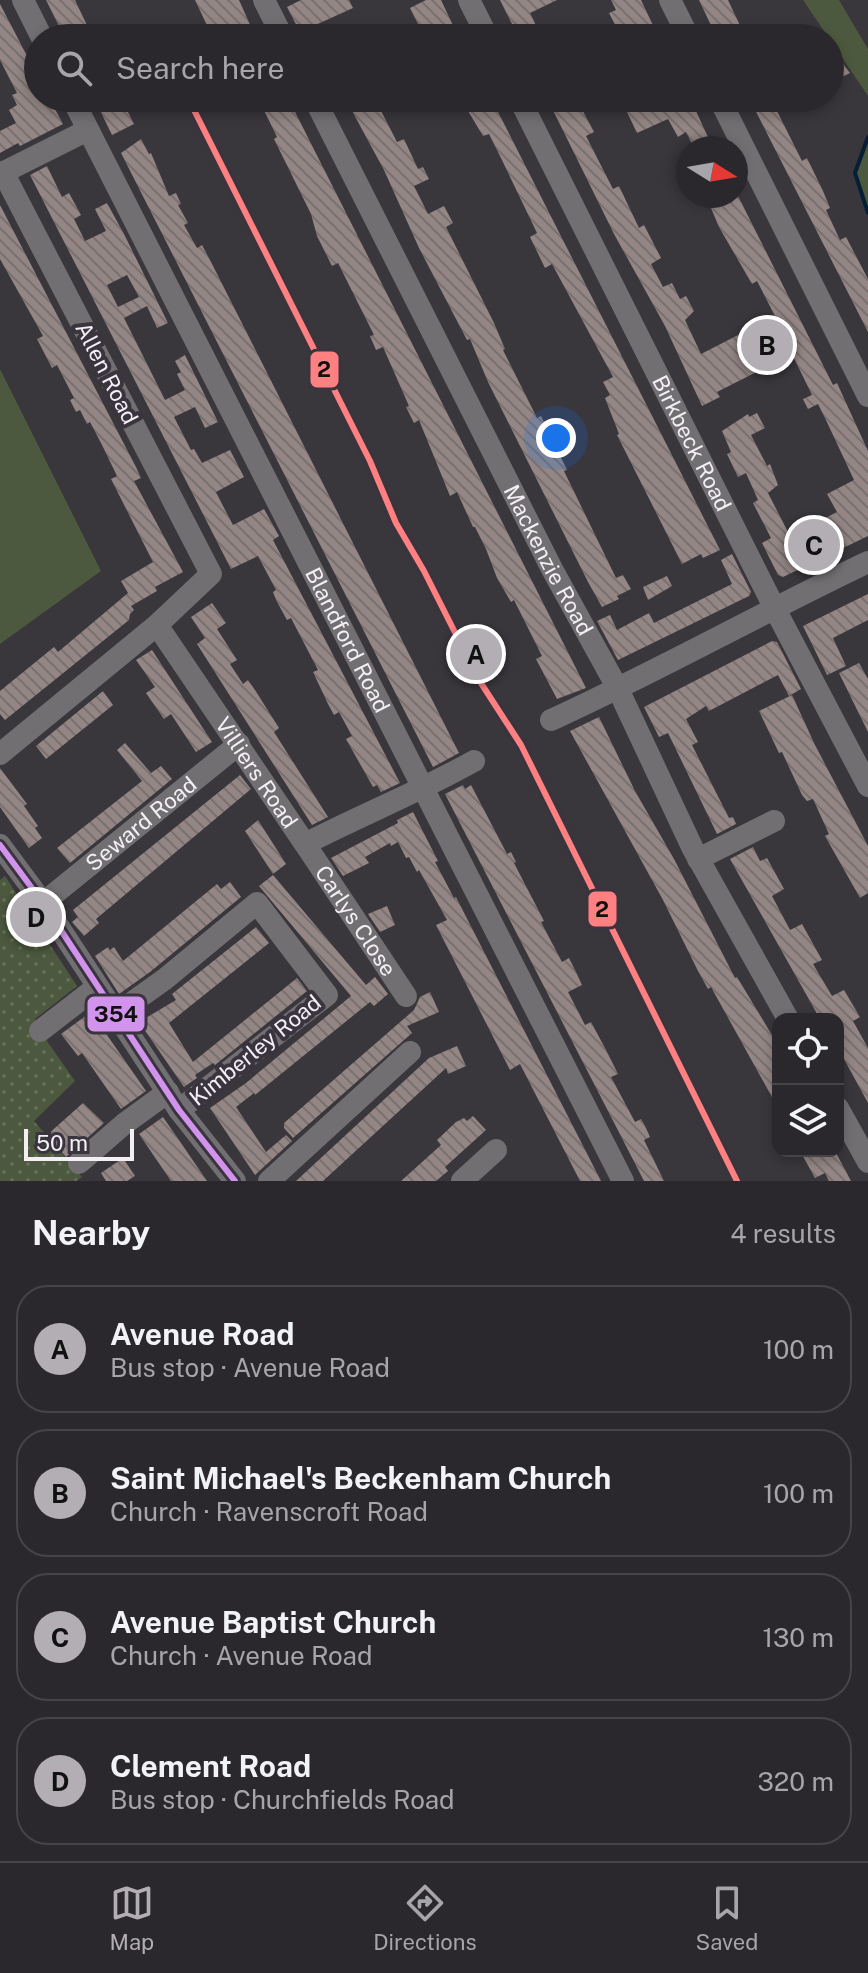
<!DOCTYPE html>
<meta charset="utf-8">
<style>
:root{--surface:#2b282d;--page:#333035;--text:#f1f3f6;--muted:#a6a6aa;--line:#474449;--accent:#b2aeb4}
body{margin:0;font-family:"Public Sans",sans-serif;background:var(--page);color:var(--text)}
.controls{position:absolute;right:24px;bottom:24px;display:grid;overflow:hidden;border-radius:16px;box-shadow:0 4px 12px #0003}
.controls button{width:72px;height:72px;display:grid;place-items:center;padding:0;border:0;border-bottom:2px solid var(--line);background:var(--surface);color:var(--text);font:40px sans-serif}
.compass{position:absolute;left:676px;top:136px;width:72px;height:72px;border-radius:50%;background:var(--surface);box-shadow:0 4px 12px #0003;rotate:101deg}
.scale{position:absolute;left:24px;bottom:20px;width:110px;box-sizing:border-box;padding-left:8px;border:4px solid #f3eff5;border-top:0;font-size:22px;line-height:28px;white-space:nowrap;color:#f3eff5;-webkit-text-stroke:6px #3a343e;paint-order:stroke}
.you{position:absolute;left:556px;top:438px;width:28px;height:28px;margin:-20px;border:6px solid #fff;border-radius:50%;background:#1a73e8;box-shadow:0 0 0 12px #1a73e833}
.badge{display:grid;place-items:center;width:52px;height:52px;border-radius:50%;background:var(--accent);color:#111;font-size:26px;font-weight:700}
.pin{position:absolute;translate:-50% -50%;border:4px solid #fff;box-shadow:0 2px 8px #0006}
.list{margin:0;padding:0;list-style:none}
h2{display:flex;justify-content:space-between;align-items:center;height:104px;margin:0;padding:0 32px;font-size:34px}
h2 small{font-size:26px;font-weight:400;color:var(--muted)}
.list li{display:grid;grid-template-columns:52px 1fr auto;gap:24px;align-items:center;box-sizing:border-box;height:128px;margin:0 16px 16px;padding:0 16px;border:2px solid var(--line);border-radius:32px}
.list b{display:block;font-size:30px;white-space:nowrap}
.list p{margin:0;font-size:26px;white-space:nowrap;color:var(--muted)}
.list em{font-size:26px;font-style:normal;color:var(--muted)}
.icon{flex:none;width:44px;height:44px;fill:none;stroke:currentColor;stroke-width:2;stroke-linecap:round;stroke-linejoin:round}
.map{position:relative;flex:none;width:868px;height:1181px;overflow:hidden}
.search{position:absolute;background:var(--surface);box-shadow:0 4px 12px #0003;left:24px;right:24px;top:24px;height:88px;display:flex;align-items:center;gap:20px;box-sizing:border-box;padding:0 28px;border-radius:44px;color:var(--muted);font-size:30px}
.sheet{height:680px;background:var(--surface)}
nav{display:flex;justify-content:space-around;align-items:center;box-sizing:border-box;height:112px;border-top:2px solid var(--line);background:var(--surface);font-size:22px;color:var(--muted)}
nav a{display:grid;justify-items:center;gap:4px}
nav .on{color:var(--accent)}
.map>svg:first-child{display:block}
.park{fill:url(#park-dots)}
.garden{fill:#4c593e}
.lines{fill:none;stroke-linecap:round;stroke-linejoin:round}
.stream{stroke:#051f37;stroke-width:4}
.building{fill:url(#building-back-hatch);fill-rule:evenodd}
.minor{stroke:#726f72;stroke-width:22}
.bus-1-casing{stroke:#3a343e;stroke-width:12}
.bus-1{stroke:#d193ec;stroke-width:6}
.tram-1-casing{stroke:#3a343e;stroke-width:12}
.tram-1{stroke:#ff8080;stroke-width:6}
.labels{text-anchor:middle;stroke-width:8;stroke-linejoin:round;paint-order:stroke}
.street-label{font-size:22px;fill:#f3eff5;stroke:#3a343e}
.line-badge{stroke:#3a343e;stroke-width:3}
.pale-badge-label{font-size:22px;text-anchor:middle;font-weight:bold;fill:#111}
</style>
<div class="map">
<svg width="868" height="1181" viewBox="0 0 868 1181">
<defs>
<pattern id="park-dots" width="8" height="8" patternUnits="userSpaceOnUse" patternTransform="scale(2)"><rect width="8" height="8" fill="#4c593e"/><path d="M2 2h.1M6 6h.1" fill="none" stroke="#66715a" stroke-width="1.8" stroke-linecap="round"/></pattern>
<pattern id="building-back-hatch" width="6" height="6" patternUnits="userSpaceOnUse" patternTransform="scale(2)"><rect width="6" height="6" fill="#938684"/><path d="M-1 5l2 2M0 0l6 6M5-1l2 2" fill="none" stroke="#797070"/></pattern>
</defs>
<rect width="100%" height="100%" fill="#39363c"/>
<!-- park -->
<path class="park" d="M5,876L77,986L35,1019L40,1031L75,1081L34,1121L82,1177L76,1181H0V880Z"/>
<!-- garden -->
<g class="garden">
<path d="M803,0H839L868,49V96Z"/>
<path d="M868,137V213L855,173Z"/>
<path d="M0,369L101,571L0,644Z"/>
</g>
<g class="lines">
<!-- stream -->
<path class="stream" d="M868,137L855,173L868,213"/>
</g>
<!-- building -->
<g class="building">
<path d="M46,0H75L93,38H65Z"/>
<path d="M195,0H239L256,38H213Z"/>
<path d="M301,0H349L353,8L300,32L287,7Z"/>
<path d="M426,0H441L459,38H425L410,8Z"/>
<path d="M500,0H557L530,13L542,38H519Z"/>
<path d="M611,0H641L659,38H622L609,13L616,10Z"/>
<path d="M699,0H728L744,34L736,38H717Z"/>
<path d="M0,4L38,77V98H49L63,124L20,146L18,143L0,153V131L16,123L9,110L17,105L12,95L17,93L0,60Z"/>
<path d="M830,47L850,73L830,83Z"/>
<path d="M94,98H121L134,124L112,135Z"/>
<path d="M258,98H288L586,688L557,699L536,659L542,656L514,600L511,602L497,578L486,549L475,527H473L457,492L450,496L419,420L414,423L406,407L409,406L383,347L376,350L370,336L374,335L338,263L332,266L317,236L311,214L274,139L277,137Z"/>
<path d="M345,98H366L371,108L378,105L397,142L404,139L418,169L423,167L429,179L414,186L428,214L444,206L453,223L446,227L494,323L505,349L503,350L537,418L541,416L550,435L567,470L564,471L616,578L623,575L631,589L617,596L619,599L602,607L588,582L488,382L470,339L467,340L419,248L384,170Z"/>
<path d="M470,98H491L720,550L703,558L701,554L682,564L617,435L619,434L605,398L610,395L603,382L613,377L552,264L545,268L530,237L537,233L500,156L489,134L483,136L465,106L472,103Z"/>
<path d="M547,98H576L594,132L586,136L613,189L619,186L639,228L644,225L661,258L651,264L663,287L672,283L680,299L686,296L694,311L685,320L701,354L775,316L757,281L752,284L719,227L706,196H738L833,385L837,383L868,451V536L783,577L778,575L762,543L771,538L753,503L758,500L746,473L738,477L727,454L731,452L722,431L748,414L749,417L757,413L765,428L751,435L767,466L770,464L778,485L768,493L788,532L796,528L798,532L837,512L827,494L854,480L825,418L818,404L808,409L803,399L812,395L792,354L717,392L720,397L702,406L665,326L614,234Z"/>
<path d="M650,98H690L713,148H694L686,132L678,137L668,119L637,133L626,110Z"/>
<path d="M749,98H799L776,109L802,161L807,158L823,191L830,208L826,210L840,240L846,237L868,279V332Z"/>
<path d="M141,139L149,154L151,153L169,196L176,193L181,204L178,205L188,223L184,225L197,248L202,245L210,260L459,753L433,767L121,153Z"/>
<path d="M47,166L62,197L69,193L81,215L74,219L85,241L106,231L95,209L107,203L124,234L168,323L157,328L147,306L124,318L165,400L185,390L177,374L181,372L175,361L185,355L218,422L205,428L195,407L174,417L191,450L194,449L202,463L230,450L244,477L216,492L222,504L233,525L264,509L279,536L273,540L400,783L381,792L377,785L373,787L346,739L352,736L339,712L334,715L328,704L313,672L318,670L291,618L287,620L276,600L273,592L276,590L258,556L231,569L30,175ZM127,275L139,297L118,307L107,285Z"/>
<path d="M0,205L136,467L141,478L134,481L183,572L155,587L157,591L131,606L134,610L130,614L129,620L5,720L0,714V691L54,647L58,652L128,593L121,581L153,562L111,479L117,476L102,445L90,422L87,424L80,410L76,412L70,400L74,398L57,365L52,368L37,339L43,336L0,259Z"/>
<path d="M732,554L751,592L749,596L618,660L597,621L610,615L617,630L649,613L654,623L732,584L721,560Z"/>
<path d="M667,576L672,586L648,600L643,587Z"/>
<path d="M868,594V620L833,638L846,666L827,675L803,626Z"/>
<path d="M212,603L226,623L217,629L237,660L230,664L243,684L248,680L255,690L279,728L274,732L328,817L312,825L197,644L205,638L191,617Z"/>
<path d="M772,641L777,642L801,689L789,696L778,675L709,711L706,706L686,719L698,742L692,745L729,818L733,817L736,824L717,834L668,733L659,737L644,707Z"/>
<path d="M152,650L212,742L196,752L171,714L164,719L146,693L155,687L136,660Z"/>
<path d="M859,663L868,679V732L839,673Z"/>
<path d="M103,691L113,705L46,759L36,746Z"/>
<path d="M792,695L815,745L868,846V893L860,898L825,836L829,834L813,799L807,801L802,795L782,752L779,753L759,711Z"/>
<path d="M599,717L635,791L674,859L735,978L737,977L778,1045V1108L711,987L708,989L698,971L663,900L570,731Z"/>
<path d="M125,743L151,773L161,766L172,779L70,863L57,848L142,781L117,750Z"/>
<path d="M0,768L27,804L24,806L38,826L35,828L42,838L29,848L0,807Z"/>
<path d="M240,775L251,789L96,919L99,923L84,936L72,922L78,917L73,910Z"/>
<path d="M463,785L465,789L471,785L507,854L511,852L516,862L514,863L544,921L541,922L562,962L569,958L576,972L582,985L568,992L585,1025L591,1022L605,1048L618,1074L611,1077L635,1122L641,1119L645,1126L650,1137L644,1140L664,1181H644L445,794Z"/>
<path d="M413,812L438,861L435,862L454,898L456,897L601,1181H580L520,1064L510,1070L436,925L447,920L419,870L417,872L409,857L406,858L398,842L391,846L390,843L365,857L369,863L343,876L331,858L398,823L397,820Z"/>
<path d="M258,820L286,864L273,874L245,831Z"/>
<path d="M753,847L760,861L767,858L784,889L772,896L790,930L802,924L822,960L813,964L832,996L844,990L860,1017L853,1021L868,1048V1103L838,1048V1019H820L730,859Z"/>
<path d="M273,875L366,985L375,977L388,994L374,1006L370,1002L255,1095L254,1093L236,1107L266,1152L286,1135L292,1141L255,1175L210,1108L246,1083L351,996L259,886Z"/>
<path d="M230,882L241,897L150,972L119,994L95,956L108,947L110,950L114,947L123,961L217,884L221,889Z"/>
<path d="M387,906L395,925L380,932L368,914Z"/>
<path d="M256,927L269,943L169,1023L193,1062L297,978L307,991L215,1065L213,1063L195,1075L197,1078L184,1087L139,1022L176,1000L172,994Z"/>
<path d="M430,992L439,1012L407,1026L412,1033L293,1138L284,1128V1123L414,1010L420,997Z"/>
<path d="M91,1012L146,1091L121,1109L82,1053L78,1056L61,1034Z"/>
<path d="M457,1046L466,1066L448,1074L446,1068L323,1181H296L429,1058Z"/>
<path d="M83,1103L104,1123L66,1157L47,1135Z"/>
<path d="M473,1116L486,1130L445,1167L448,1171L436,1181H401L441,1145L437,1140L456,1122L464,1118L467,1121Z"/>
<path d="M163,1117L181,1143L207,1181H171L139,1134Z"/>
<path d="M800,1151H835L851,1181H829L825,1173L815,1178Z"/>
<path d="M123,1158L135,1176L127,1181H106L101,1173Z"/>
</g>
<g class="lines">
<!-- minor -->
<g class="minor">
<path d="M23,0L42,38"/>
<path d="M264,0L283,38"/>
<path d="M469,0L488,38"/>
<path d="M670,0L689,38"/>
<path id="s1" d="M72,98L623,1181"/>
<path id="s2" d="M314,98L552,569L618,689L693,849L788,1019"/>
<path id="s3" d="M519,98L774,607L868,786"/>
<path d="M719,98L868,396"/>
<path d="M0,174L88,130"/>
<path id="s4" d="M157,625L305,844C361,815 419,792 474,761"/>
<path d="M551,720C658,671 761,613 868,562"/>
<path d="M0,754L157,625L211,574L3,172"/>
<path id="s5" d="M305,844L406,996"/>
<path d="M0,845L43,903L179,1110L235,1181"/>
<path d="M698,859L774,821"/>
<path id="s6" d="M43,903L239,744"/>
<path d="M116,1014L165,979L257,903L327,995L179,1110"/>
<path d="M40,1031L97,987"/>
<path d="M838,1108L868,1162"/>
<path d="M79,1163L124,1124L168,1092"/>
<path d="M269,1181L410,1052"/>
<path d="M462,1181L496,1150"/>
</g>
<defs>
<path id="bus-1" d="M0,845L43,903L179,1110L235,1181"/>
</defs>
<!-- bus-1 casing -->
<use href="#bus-1" class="bus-1-casing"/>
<!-- bus-1 -->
<use href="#bus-1" class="bus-1"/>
<defs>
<path id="tram-1" d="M188,98L370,461L396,523L424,571L479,680L521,745L737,1181"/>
</defs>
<!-- tram-1 casing -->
<use href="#tram-1" class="tram-1-casing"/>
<!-- tram-1 -->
<use href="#tram-1" class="tram-1"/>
</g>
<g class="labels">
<!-- street labels -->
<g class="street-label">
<text transform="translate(107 373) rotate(63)" y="8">Allen Road</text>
<text dy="8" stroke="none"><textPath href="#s3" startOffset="386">Birkbeck Road</textPath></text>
<text dy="8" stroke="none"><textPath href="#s2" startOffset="518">Mackenzie Road</textPath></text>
<text dy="8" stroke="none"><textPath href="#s1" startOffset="608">Blandford Road</textPath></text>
<text dy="8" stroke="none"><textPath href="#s4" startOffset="178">Villiers Road</textPath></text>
<text dy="8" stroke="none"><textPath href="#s6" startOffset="126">Seward Road</textPath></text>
<text dy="8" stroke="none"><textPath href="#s5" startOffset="92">Carlys Close</textPath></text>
<text transform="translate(255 1050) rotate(-39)" y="8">Kimberley Road</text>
</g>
</g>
<g class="line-badge">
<rect x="309" y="350" width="31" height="39" rx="8" fill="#ff8080"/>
<rect x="587" y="890" width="31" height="38" rx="8" fill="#ff8080"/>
<rect x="86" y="995" width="60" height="38" rx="8" fill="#d193ec"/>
</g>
<g class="pale-badge-label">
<text x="324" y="377">2</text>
<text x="602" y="917">2</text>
<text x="116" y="1022">354</text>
</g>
</svg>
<div class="controls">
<button><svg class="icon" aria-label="locate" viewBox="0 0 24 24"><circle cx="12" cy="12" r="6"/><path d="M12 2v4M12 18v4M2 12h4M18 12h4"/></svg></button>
<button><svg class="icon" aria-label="layers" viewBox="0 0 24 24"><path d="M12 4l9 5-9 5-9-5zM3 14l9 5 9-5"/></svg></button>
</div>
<svg class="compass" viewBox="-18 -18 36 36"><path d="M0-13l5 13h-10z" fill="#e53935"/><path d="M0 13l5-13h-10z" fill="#a6a6aa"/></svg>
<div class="scale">50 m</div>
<div class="you"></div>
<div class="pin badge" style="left:476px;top:654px">A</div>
<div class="pin badge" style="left:767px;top:345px">B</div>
<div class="pin badge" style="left:814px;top:545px">C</div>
<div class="pin badge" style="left:36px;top:917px">D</div>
<div class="search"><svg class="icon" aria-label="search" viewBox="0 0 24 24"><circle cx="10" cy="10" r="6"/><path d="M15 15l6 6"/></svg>Search here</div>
</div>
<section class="sheet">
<h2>Nearby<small>4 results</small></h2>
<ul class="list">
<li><span class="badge">A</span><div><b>Avenue Road</b><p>Bus stop · Avenue Road</p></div><em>100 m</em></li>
<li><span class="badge">B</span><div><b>Saint Michael's Beckenham Church</b><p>Church · Ravenscroft Road</p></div><em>100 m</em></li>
<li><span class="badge">C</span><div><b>Avenue Baptist Church</b><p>Church · Avenue Road</p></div><em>130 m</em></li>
<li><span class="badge">D</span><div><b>Clement Road</b><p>Bus stop · Churchfields Road</p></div><em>320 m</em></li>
</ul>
</section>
<nav>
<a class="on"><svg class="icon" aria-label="map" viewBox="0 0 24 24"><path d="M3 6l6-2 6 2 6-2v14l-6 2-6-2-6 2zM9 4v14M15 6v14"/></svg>Map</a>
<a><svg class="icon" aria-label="directions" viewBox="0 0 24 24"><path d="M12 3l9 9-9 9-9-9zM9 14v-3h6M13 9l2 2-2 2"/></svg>Directions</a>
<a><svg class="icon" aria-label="saved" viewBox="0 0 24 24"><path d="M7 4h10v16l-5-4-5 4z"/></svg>Saved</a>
</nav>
